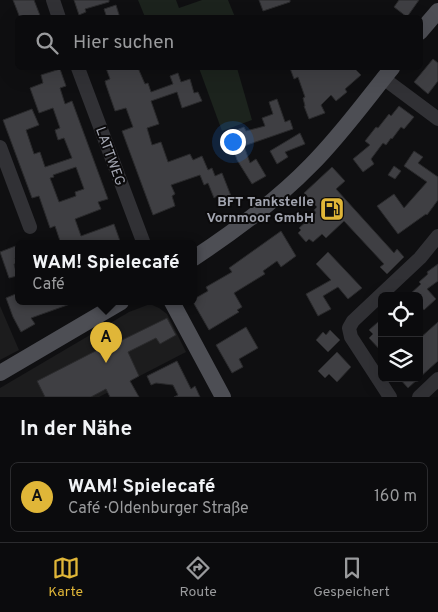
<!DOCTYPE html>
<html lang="de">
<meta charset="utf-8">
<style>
:root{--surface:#0b0b0d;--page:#141416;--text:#f1f3f6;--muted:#9a9b9d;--line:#2b2b2e;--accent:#e0b638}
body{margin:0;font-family:Overpass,sans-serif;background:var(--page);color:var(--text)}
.controls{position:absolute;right:15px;bottom:15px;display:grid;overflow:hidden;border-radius:8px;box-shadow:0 5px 20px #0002}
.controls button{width:45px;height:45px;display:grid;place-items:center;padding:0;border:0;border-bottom:1px solid var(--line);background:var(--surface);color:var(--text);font:25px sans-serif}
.you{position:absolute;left:232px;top:141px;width:18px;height:18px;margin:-12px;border:4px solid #fff;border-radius:50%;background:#1a73e8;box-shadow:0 0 0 8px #1a73e833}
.badge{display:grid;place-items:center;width:32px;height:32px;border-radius:50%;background:var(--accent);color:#111;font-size:16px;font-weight:700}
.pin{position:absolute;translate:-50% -41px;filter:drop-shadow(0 1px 2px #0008)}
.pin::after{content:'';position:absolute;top:26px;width:18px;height:15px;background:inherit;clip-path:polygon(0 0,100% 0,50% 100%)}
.popup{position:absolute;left:15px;top:240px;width:182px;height:65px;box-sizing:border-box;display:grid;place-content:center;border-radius:8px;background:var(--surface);filter:drop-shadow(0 1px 4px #0005);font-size:16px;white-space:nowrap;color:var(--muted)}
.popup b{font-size:19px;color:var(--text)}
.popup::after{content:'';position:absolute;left:50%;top:100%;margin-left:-10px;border:10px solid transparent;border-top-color:var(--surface)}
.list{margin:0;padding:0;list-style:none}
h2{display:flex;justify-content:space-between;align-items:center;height:65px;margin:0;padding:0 20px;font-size:21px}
h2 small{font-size:16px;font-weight:400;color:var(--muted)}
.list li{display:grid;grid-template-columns:32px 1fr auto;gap:15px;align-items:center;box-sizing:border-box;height:70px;margin:0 10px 10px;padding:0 10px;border:1px solid var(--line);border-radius:8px}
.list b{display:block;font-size:19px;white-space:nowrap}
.list p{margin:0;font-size:16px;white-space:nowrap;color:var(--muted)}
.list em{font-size:16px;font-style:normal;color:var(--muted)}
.icon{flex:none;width:28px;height:28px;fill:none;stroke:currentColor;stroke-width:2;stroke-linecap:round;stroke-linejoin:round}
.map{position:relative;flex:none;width:438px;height:397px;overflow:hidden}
.search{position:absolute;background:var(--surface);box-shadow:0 5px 20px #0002;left:15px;right:15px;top:15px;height:55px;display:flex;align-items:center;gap:12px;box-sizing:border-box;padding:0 18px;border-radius:8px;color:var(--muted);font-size:19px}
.sheet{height:145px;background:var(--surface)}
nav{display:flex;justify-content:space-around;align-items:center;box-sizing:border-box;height:70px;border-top:1px solid var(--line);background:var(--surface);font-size:14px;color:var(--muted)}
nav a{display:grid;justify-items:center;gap:2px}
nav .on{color:var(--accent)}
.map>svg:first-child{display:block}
.built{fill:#1c1c1d}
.green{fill:#1c231d}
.building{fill:#3f3f43;stroke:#2a2a2c;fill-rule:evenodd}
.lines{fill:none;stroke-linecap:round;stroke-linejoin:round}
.minor{stroke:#313135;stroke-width:14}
.major{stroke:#4d4e54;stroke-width:16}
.labels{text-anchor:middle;stroke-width:4;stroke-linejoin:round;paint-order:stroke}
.street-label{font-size:14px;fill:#a2a5b0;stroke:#0b0a0b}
.poi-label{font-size:14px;font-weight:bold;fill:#a2a5b0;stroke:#0b0a0b;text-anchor:end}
</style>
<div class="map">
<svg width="438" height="397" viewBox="0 0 438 397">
<rect width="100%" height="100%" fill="#0f0f11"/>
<!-- built -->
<g class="built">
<path d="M150,304L159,308L167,314L186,352L99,397H0V388L129,312Z"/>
<path d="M0,306L19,350L0,360Z"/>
</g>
<!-- green -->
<g class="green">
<path d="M138,0H176L179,8L202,0H228L235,17H145Z"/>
<path d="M199,68H237L252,120L222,131Z"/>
</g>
<!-- building -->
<g class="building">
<path d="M13,0H34L41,18H20Z"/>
<path d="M74,0H109V2L85,9L86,12L79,15Z"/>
<path d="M259,0H290V2L263,11Z"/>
<path d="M399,0H419L407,17L394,7Z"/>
<path d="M116,5L120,18H107L104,9Z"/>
<path d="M433,59L438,63V81L428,94L414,82Z"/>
<path d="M106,68H138L145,84L148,83L151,92L173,84L170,76L178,73L181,82L190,79L194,93L198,92L202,101L182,108L177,92L151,101L159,124L147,128L152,145L161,142L168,162L190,154L193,160L202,156L208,170L212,168L215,176L222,173L231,196L219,201L217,196L214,198L208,183L204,185L200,175L171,185L175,194L172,196L175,206L153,215L122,131L133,127L126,108L115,111L106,85L105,81L110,79Z"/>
<path d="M290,68H354L361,75L345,89L347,92L336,101L331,95L321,105L325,113L309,119L304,106H305L303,98L305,97L298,77L294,79Z"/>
<path d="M60,69L66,86L60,88L65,104L72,101L108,199L98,202L101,209L75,219L81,236L114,224L120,241L112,244H61L55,226L50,228L39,196L32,198L3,120L32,109L39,125L26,130L34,154L40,152L45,167L72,158L64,138L58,140L55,130L60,128L53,108L39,113L30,88L43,83L41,75ZM76,167L84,189L75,192L76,196L59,202L50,178L54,177L53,175Z"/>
<path d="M277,99L285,122L290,120L293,129L244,146L250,163L256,159L266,176L252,184L237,160L228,133L244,127L246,131L265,126L262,118L273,114L269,102Z"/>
<path d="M399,106L414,117L404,129L401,127L392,139L391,138L386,145L383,143L371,159L374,164L363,172L353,159L370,145L365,141L376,127L378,128L389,114L391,116Z"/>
<path d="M300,133L305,144L285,152L288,157L277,164L270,151Z"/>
<path d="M414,151L423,157L418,163L438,177V200L427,215L426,214L398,234L377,206L394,194L404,208L427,182L404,166Z"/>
<path d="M394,166L401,171L395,179L388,175Z"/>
<path d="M332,167L345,181L336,189L394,253L397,249L404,257L387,274L380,267L384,264L344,221L326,238L322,234L313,242L309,239L306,242L298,233L301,230L299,228L316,213L314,210L317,207L304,193Z"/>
<path d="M281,231L296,256L281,267L277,261L263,271L265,274L234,293L242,307L237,310L239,312L209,330L193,302L194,299L208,291L206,287L232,272L229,268Z"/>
<path d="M18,245V257L15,258L17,264H14L17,276L9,278L0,252Z"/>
<path d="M328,252L362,288L348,299L338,287L323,296L331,309L318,316L306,294L331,280L316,264Z"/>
<path d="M438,264V281L427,289L436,299L424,310L419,304V296H408L421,284L419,282L428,274L427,272Z"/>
<path d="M18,293V302L73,303L31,318L35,324L21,332L13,317L6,298Z"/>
<path d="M167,318L176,335L160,344L156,338L128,352L139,376L130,381L139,397H110L106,389L91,397H45L37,381L115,341L116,343Z"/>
<path d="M378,322L382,326V352L369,338L373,334L369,330Z"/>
<path d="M438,322V361L419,378V339Z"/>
<path d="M246,327L258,348L239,359L243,367L232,373L216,345Z"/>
<path d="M330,330L340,340L328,352L316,340L323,332L326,335Z"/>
<path d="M337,352L351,367L337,382L329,374L325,378L318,371Z"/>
<path d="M177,361L191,389L195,386L200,397H174L178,395L173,385L156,383L151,385L147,376Z"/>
<path d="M399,378H419L408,388Z"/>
</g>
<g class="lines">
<!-- minor -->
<g class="minor">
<path d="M53,0L59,18"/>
<path d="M78,68L144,244"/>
<path d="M383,78L438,119"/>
<path d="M0,147L30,227"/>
<path d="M390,397L351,337L349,328L353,321L420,258L438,236"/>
<path d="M419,397L438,379"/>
</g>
<!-- major -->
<g class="major">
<path d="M420,32L438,11"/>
<path d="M194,258C235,231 276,201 311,165C341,135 366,100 392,68"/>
<path d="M172,302L223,397"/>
<path d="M0,373L121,302"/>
</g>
</g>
<!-- icons -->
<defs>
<symbol id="fuel-square" viewBox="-11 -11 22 22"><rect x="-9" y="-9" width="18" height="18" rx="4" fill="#e0b638" stroke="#0b0a0b"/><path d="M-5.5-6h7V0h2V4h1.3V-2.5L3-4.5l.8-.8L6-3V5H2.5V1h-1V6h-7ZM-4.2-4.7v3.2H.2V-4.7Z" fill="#111"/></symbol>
</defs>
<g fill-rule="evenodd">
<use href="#fuel-square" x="318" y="195" width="28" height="28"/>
</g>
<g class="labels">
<!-- street labels -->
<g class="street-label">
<text transform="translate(111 156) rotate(70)" y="5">LATTWEG</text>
</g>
<!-- poi labels -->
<g class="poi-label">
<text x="314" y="206">BFT Tankstelle<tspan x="314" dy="16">Vornmoor GmbH</tspan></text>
</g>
</g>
</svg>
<div class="controls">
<button><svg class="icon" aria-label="locate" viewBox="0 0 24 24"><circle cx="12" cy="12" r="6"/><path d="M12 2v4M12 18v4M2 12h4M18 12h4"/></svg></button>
<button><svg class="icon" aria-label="layers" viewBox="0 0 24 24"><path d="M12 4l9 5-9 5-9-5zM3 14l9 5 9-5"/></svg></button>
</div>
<div class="you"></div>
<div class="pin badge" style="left:106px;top:363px">A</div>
<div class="popup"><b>WAM! Spielecafé</b>Café</div>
<div class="search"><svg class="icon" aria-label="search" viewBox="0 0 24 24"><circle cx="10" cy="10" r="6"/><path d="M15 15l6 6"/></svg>Hier suchen</div>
</div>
<section class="sheet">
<h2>In der Nähe<small></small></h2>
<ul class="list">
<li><span class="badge">A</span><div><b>WAM! Spielecafé</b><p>Café · Oldenburger Straße</p></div><em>160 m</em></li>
</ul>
</section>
<nav>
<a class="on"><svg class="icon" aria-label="map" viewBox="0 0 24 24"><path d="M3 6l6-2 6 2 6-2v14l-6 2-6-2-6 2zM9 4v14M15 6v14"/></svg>Karte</a>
<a><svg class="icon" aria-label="directions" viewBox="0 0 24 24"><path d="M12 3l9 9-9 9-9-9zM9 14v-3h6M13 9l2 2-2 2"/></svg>Route</a>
<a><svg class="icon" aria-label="saved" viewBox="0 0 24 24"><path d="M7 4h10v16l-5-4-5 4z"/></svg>Gespeichert</a>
</nav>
